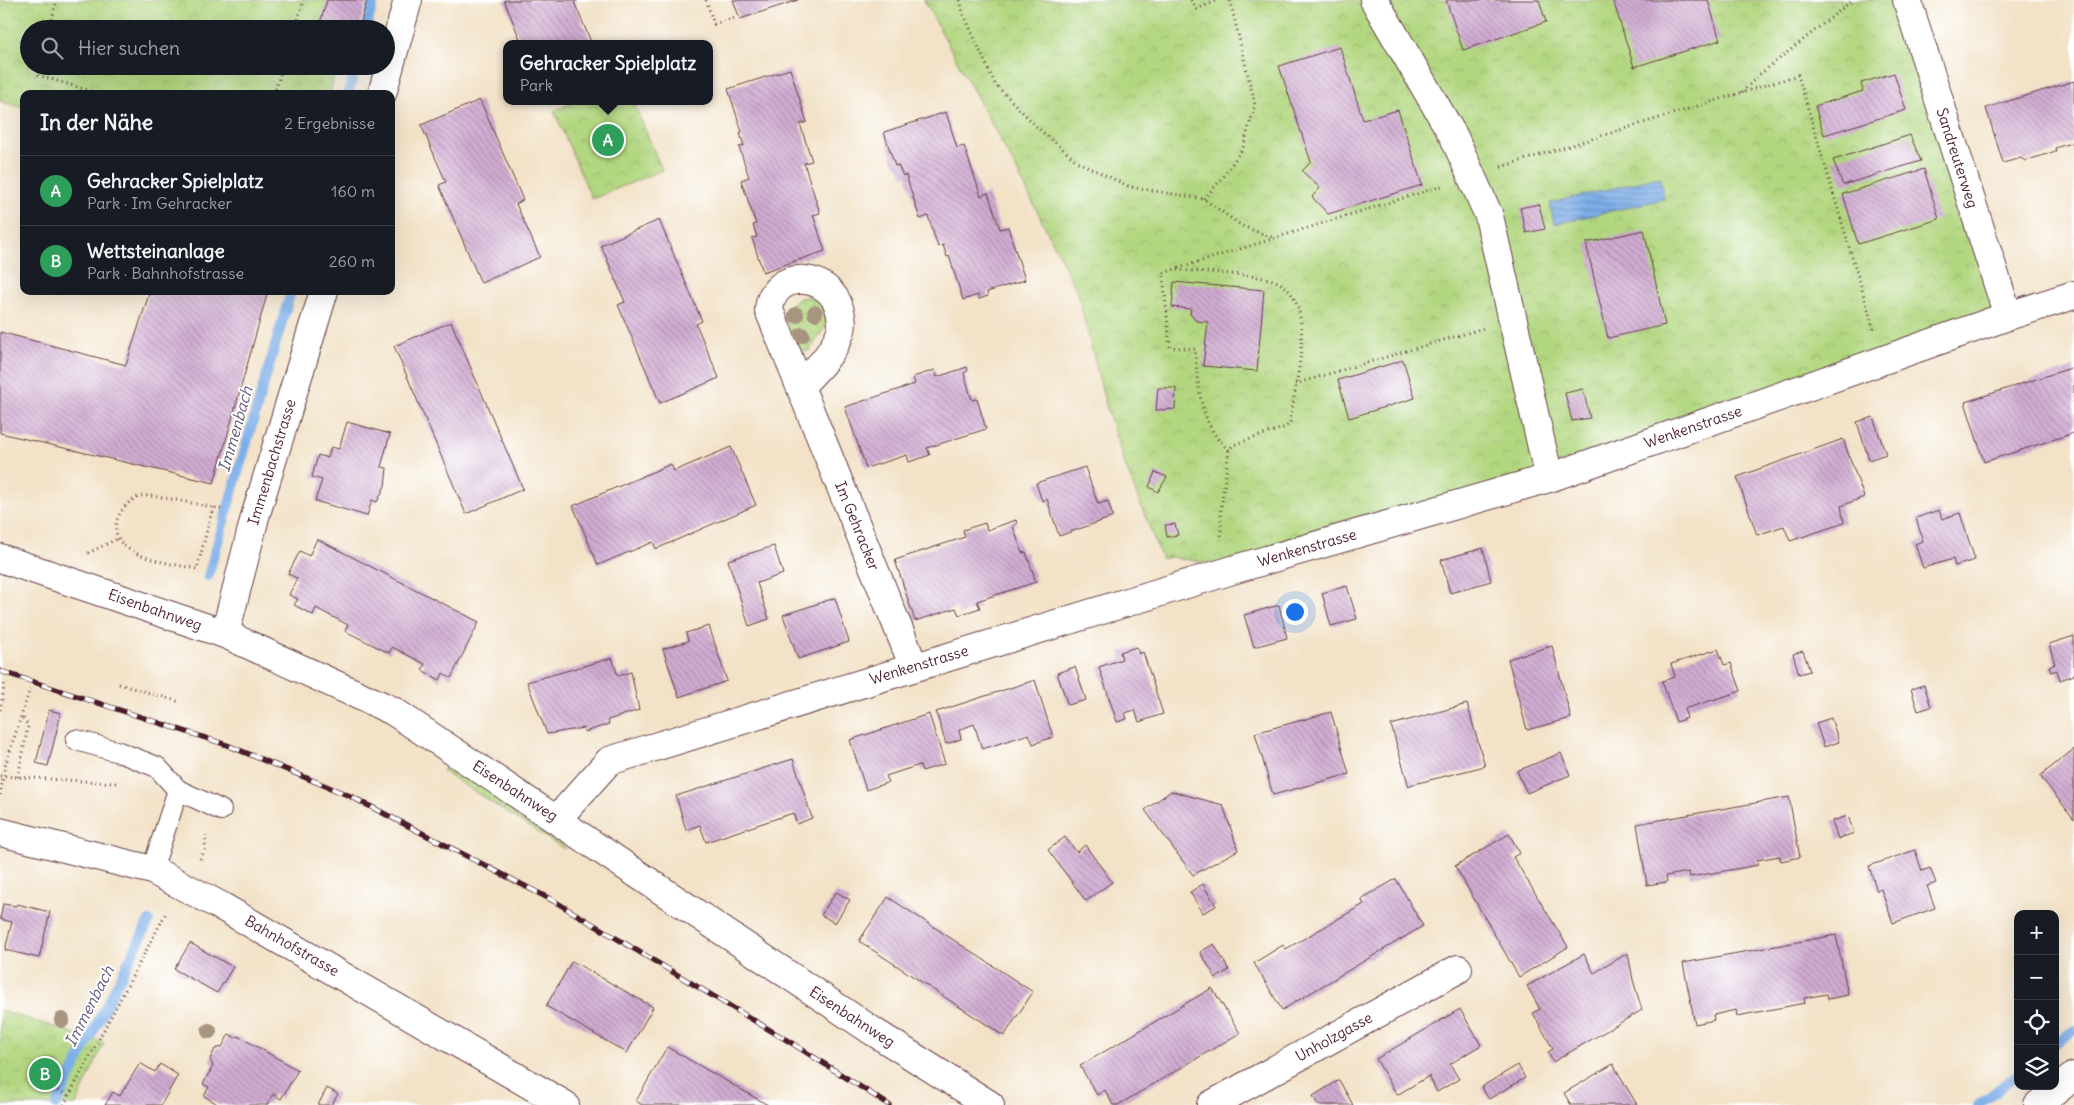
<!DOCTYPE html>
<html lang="de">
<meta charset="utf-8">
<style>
:root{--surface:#171b24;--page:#20242c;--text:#f1f3f6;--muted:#9ea1a6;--line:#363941;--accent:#d1495b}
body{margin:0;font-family:Delius,sans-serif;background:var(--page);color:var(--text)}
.controls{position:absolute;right:15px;bottom:15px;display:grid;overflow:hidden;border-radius:10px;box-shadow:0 5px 20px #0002}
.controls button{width:45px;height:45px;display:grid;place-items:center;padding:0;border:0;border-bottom:1px solid var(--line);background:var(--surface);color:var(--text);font:25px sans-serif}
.you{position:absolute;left:1294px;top:611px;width:18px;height:18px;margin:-12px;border:4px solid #fff;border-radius:50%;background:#1a73e8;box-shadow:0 0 0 8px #1a73e833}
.badge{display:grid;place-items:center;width:32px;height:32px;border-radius:50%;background:var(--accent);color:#fff;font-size:16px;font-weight:700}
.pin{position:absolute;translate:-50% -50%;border:2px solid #fff;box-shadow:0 1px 5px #0006}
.popup{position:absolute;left:503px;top:40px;width:210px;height:65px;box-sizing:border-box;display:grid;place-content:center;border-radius:10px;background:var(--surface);filter:drop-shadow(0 1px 4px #0005);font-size:16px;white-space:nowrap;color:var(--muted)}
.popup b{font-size:19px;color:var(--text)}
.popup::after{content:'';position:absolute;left:50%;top:100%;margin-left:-10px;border:10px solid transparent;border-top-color:var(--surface)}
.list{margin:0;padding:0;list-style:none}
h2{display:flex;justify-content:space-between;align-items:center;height:65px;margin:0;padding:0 20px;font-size:21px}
h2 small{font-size:16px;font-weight:400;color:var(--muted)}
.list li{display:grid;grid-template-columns:32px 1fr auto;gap:15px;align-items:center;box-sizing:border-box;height:70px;padding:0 20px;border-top:1px solid var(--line)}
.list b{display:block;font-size:19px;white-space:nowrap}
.list p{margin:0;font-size:16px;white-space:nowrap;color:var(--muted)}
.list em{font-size:16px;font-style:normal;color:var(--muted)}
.icon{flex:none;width:28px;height:28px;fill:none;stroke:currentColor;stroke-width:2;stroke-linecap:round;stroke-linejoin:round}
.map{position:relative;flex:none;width:2074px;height:1105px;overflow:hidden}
.search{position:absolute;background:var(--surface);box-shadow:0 5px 20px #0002;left:20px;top:20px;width:375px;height:55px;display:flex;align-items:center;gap:12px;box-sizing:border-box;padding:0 18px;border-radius:28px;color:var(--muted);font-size:19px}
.panel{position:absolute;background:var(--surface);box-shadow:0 5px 20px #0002;left:20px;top:90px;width:375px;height:205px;border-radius:10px}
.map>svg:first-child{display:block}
.grass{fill:url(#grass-dots);stroke:#7e7b56}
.park{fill:url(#park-crowns);stroke:#7e7b56}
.water{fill:url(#water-rules);stroke:#62668a}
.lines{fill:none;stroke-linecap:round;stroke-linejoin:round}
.stream{stroke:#7baee8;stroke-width:10}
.building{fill:url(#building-back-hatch)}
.service-casing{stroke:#633c42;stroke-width:22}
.minor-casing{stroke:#633c42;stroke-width:30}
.tertiary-casing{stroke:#633c42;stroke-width:30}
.path{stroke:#633c42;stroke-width:3;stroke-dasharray:1 4;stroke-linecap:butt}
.service{stroke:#fff;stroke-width:20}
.minor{stroke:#fff;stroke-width:28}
.tertiary{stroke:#fff;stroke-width:28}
.rail-casing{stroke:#4a1f2b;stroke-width:5.5}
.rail{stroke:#fff;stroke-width:4;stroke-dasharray:11;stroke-linecap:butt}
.tree{fill:#a7957f}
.labels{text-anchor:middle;stroke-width:4;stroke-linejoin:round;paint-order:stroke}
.street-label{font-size:15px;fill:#4a1f2b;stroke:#fff}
.water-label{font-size:16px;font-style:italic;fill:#5e5877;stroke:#fff}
</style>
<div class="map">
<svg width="2074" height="1105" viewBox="0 0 2074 1105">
<defs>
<pattern id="grass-dots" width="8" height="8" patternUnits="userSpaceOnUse" patternTransform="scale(1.25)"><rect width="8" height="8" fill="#b2d780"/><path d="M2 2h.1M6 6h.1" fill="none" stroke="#9bb86f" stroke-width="1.8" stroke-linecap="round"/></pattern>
<pattern id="park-crowns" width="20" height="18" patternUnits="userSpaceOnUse" patternTransform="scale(1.25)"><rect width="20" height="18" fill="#b2d780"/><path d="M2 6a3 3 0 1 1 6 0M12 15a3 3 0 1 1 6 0" fill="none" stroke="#9bb86f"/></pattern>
<pattern id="water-rules" width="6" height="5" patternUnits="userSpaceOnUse" patternTransform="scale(1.25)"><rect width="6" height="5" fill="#7baee8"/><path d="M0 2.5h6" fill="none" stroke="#678dbc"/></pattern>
<pattern id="building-back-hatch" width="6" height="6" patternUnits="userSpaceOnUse" patternTransform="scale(1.25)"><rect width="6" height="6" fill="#d0acd2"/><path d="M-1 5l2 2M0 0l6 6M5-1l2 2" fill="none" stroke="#ab8bab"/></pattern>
</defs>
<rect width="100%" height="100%" fill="#fff"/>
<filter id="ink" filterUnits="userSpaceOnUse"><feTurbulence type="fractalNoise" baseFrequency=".02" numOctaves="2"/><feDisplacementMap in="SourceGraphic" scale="10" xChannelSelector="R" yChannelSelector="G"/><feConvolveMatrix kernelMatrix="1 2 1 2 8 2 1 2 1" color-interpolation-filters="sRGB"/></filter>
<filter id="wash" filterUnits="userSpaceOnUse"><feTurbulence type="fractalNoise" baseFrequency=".0096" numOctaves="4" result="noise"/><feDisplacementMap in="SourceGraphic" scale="20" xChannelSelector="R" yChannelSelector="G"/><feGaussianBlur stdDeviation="1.12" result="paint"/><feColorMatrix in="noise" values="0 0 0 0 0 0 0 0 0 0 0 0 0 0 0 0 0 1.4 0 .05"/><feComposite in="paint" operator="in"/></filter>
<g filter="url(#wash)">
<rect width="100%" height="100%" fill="#f2e2c7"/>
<!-- grass -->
<g class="grass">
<path d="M804,297L812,298L822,304L828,322L809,351H799C789,330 772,307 804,297Z"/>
<path d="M444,769L462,771L552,829L566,850L442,771Z"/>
</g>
<!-- park -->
<g class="park">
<path d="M0,0H349L343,29H29V66H336L330,94H24V108L0,101Z"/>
<path d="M924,0H1907L2008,316L1239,568L1171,557L1162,559L1125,465L1107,409L1077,291L1015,167Z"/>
<path d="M576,101H633L662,170L592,199L554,111Z"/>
<path d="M0,1010L104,1043L76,1105H0Z"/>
</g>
<!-- water -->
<path class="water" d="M1660,177L1664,199L1554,224L1550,203Z"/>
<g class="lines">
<!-- stream -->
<g class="stream">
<path d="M366,29L374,0"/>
<path d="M348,94L356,66"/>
<path d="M208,576L291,291"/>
<path d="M2055,1044L2074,1030"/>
<path d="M56,1105L149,921"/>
<path d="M1978,1105L2018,1074"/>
</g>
</g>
<g id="blocks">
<!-- building -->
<g class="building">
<path d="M327,0H367L359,29H340L320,23Z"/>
<path d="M504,0H578L574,2L592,44H522Z"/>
<path d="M733,0H798L740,19Z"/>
<path d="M1446,0H1539L1546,22L1463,50Z"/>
<path d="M1613,0H1708L1720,40L1634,67Z"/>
<path d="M1340,47L1363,120L1398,110L1422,185L1328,214L1312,197L1320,188L1302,171L1311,162L1279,66Z"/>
<path d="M790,69L807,122L800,124L812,161L804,163L820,213L813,215L825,251L763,272L752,238L757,237L753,225L756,224L741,180L749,177L739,147L744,146L740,133L742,132L728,89Z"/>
<path d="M1894,73L1906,110L1824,135L1815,106L1863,91L1861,83Z"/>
<path d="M2074,81V142L2055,148L2056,151L2025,161L2021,158L2003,163L1986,108Z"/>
<path d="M480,100L523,200L516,204L540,257L481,283L439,185L446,182L421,125Z"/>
<path d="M946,112L957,148L964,146L981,196L988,193L1000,229L1008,227L1025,280L987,292L988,296L979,299L978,295L963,300L949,256L947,257L943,245L938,247L928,216L920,219L906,175L903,176L898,165L895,166L884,132Z"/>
<path d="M1910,135L1921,161L1843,185L1833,160Z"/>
<path d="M1924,169L1939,219L1858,244L1843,194Z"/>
<path d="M1539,204L1545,229L1526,233L1520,208Z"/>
<path d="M659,220L702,321L696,324L719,378L660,403L618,305L625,302L601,245Z"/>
<path d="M1644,230L1665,325L1608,338L1586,243Z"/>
<path d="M1174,282L1264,290L1257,371L1203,366L1208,322L1196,321L1190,314L1191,309L1172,307Z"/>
<path d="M150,291H268L214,483L0,433V332L126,365Z"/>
<path d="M451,322L523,489L466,514L394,346Z"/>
<path d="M1403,360L1415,398L1349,418L1338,380Z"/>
<path d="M967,367L968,371L964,373L972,400L977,399L986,429L927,448L930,455L909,462L907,455L866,468L845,407L915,384L913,377L935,370L937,377Z"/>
<path d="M2074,367V433L1984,462L1965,402Z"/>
<path d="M1158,388H1176L1175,409L1156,410Z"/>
<path d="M1583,389L1590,418L1572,421L1565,393Z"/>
<path d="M1873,417L1886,454L1869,460L1857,422Z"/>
<path d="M347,422L390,434L381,467L387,468L385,486L377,502L372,500L367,516L315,501L322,480L312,477L318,455L328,458L331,447L339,449Z"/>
<path d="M1843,439L1864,497L1841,506L1844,523L1790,541L1784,526L1757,535L1737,477Z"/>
<path d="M731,447L756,505L656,549L653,542L598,565L573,506L671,464L674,471Z"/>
<path d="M1085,467L1098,504L1108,501L1113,517L1059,536L1047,499L1042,501L1036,483Z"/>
<path d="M1155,472L1167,477L1158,492L1149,487Z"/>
<path d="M1939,510L1942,519L1960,513L1975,560L1955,566L1953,559L1923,568L1915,544L1923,541L1916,518Z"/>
<path d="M1016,520L1017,524L1013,526L1022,553L1026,552L1036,582L977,601L980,608L959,615L956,608L915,621L895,560L965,537L963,530L985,523L987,530Z"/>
<path d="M1175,524L1178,535L1167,537L1165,525Z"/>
<path d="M317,539L479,622L451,678L443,673L440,680L422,670L425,664L392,647L389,653L345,631L348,625L316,608L313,615L294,605L298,599L289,595L297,578L288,574L300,551L309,556Z"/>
<path d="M774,546L783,574L757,583L769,619L749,626L728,560Z"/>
<path d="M1483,548L1491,581L1450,593L1441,560Z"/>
<path d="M1347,586L1357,619L1331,626L1322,593Z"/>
<path d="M835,598L849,642L798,659L783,615Z"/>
<path d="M1279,605L1287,638L1254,647L1244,615Z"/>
<path d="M709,626L727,681L679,697L663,649L688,641L686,633Z"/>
<path d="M2074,636V675L2060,680L2057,670L2051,672L2049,666L2055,664L2049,644Z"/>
<path d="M1552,646L1571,718L1527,730L1508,659Z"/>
<path d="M1137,647L1139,654L1143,652L1163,714L1139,722L1135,710L1125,713L1127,719L1117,722L1099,667L1122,659L1120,652Z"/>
<path d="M1718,649L1724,665L1731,663L1741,691L1684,709L1687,718L1676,722L1662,681L1675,677L1671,664Z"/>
<path d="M1803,651L1810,671L1799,674L1793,654Z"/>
<path d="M612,658L618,676L631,672L639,710L608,720L609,724L585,732L584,728L547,734L527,682Z"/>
<path d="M1075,667L1086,700L1068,705L1057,673Z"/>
<path d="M1035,680L1053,737L1033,744L1029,734L982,749L974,724L959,730L961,739L946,744L936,712Z"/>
<path d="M1924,685L1931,707L1918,711L1911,689Z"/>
<path d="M1467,704L1485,766L1410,785L1409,787L1391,725Z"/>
<path d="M49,710L61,713L48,766L36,763Z"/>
<path d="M1331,712L1349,774L1273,795L1255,733Z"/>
<path d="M929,714L945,764L922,771L920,765L904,770L886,776L889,782L866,790L850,740Z"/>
<path d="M1831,718L1839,742L1824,747L1816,723Z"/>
<path d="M2074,749V819L2040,776Z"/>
<path d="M1561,753L1570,775L1527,793L1517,771Z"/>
<path d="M793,759L812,818L797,824L793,813L706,842L700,825L686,830L676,796Z"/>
<path d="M1171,791L1223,805L1238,850L1193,875L1145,810Z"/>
<path d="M1789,797L1800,857L1781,861L1780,856L1757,860L1758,865L1690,877L1689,872L1666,876L1667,882L1647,885L1637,824Z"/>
<path d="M1848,816L1854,833L1838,839L1832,821Z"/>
<path d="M1509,834L1520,853L1513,857L1568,947L1519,977L1455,866Z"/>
<path d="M1065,837L1077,852L1085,845L1112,882L1086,901L1048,850Z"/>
<path d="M1915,850L1922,871L1930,868L1936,883L1927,886L1935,908L1893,923L1881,889L1877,891L1869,866Z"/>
<path d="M1396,879L1423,926L1282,1010L1254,963L1283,945L1286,949L1364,904L1361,899Z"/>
<path d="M1203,884L1216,906L1203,913L1190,892Z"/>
<path d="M836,892L850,900L835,923L821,915Z"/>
<path d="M888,897L1033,992L1004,1036L859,941Z"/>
<path d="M3,904L16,906L17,904L50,912L39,958L5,950L12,922L0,919Z"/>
<path d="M1836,935L1848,995L1828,999L1827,994L1804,998L1805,1003L1737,1016L1736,1010L1713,1015L1714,1020L1695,1024L1683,963Z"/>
<path d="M190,943L233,967L217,993L174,969Z"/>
<path d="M1214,944L1229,970L1216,978L1200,952Z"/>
<path d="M1628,953L1633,980L1642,1010L1553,1062L1548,1052L1553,1049L1533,1013L1540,1009L1527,986L1584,954L1594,973Z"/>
<path d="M572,961L653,1007L627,1053L546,1006Z"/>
<path d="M1212,988L1240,1033L1118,1105H1113L1105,1090L1097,1095L1080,1066Z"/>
<path d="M1460,1009L1481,1045L1450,1064L1459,1079L1437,1092L1429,1076L1397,1095L1376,1059Z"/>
<path d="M229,1034L236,1038L238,1036L298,1070L281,1099L273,1094L267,1105H219L204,1096L209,1087L203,1084L213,1066L210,1059L215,1049L222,1047Z"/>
<path d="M667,1047L768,1105H642L636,1101Z"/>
<path d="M140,1063L155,1072L160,1064L178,1075L161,1105H105L113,1092L120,1096Z"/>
<path d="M1613,1064L1637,1105H1571L1564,1093Z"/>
<path d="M1518,1065L1525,1078L1489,1099L1481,1087Z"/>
<path d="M1339,1080L1353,1105H1318L1313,1096Z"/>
<path d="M327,1088L338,1094L331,1105H318Z"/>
</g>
</g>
</g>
<g filter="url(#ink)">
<use href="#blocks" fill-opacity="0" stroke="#633c42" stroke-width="1"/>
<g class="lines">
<defs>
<g id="service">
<path d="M76,740L119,752L157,767L178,790"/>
<path d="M152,870L178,790L221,810"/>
</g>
<g id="minor">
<path d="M1374,0L1454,137L1489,216L1549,478"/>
<path d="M1907,0L2008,316"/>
<path d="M382,94L408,0"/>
<path d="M800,386C817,369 834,353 841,330C843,323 842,318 840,311C831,271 772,268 769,310L914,667"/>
<path d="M0,558L225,634L393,711L874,1032L990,1105"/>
<path d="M225,634L255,517L324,291"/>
<path d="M557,819L609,761L1239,568L1549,478L2008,316L2074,295"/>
<path d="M0,832L152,870L221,906L565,1105"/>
<path d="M1211,1105L1458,969"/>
</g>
<path id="tertiary" d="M2038,1105L2074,1076"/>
</defs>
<!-- service casing -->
<use href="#service" class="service-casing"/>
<!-- minor casing -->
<use href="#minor" class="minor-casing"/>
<!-- tertiary casing -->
<use href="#tertiary" class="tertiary-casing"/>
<!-- path -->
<g class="path">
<path d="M706,0L714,24L737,17"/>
<path d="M960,0L963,13L995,84L1041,131L1078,162L1130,187L1204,199L1242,226L1274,238"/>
<path d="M1191,0L1197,9L1219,0"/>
<path d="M49,29L57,0"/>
<path d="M295,29L304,0"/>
<path d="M39,66L37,75L101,94"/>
<path d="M1742,92L1759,75L1853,0"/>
<path d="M274,94L283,66"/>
<path d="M1501,167L1798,75L1874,330"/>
<path d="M1204,199L1225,175L1243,147L1255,105L1230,0"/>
<path d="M1177,270C1197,272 1265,274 1280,283C1319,308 1294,385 1290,422L1286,427L1233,445L1229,450L1221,508V540"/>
<path d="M1295,384L1484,328"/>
<path d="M1229,450C1199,426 1198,384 1195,349L1170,347L1163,273L1442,186"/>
<path d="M213,507L197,569C171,563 100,557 119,515C124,506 131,499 141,496C154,494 198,505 213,507L224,510"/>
<path d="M88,553L119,538"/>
<path d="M119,684L180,702"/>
<path d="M0,710L5,681"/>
<path d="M0,776L116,783"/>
<path d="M18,777L28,726L22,716"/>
<path d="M0,795L5,766L30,689"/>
<path d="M200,859L205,850L206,835"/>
<path d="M49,1086L69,1096"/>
<path d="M64,1105L166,913"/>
</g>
<!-- service -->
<use href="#service" class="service"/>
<!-- minor -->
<use href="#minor" class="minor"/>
<!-- tertiary -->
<use href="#tertiary" class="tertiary"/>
<defs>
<path id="rail" d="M0,671L227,745L350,796L554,901L790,1042L889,1105"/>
</defs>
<!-- rail casing -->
<use href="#rail" class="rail-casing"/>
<!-- rail -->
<use href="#rail" class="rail"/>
</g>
<!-- trees -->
<g class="tree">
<circle cx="815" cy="313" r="8"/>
<circle cx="796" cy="315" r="8"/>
<circle cx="802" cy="335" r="8"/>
<circle cx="62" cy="1020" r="8"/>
<circle cx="209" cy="1031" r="8"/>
<circle cx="48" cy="1064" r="8"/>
</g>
</g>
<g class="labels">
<!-- street labels -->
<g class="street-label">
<text transform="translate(1957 158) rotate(72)" y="5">Sandreuterweg</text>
<text transform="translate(1693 427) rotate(-19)" y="5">Wenkenstrasse</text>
<text transform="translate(272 462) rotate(-73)" y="5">Immenbachstrasse</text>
<text transform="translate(857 526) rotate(68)" y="5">Im Gehracker</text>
<text transform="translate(1307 548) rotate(-16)" y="5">Wenkenstrasse</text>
<text transform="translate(155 610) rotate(19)" y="5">Eisenbahnweg</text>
<text transform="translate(919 665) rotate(-17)" y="5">Wenkenstrasse</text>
<text transform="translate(515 791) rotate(33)" y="5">Eisenbahnweg</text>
<text transform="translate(292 946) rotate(30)" y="5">Bahnhofstrasse</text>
<text transform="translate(852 1017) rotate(33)" y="5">Eisenbahnweg</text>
<text transform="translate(1334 1037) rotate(-29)" y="5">Unholzgasse</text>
</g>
<!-- water labels -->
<g class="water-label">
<text transform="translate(235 429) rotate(-74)" y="6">Immenbach</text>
<text transform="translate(89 1006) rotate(-63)" y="6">Immenbach</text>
</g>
</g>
</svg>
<div class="controls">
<button>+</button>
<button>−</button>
<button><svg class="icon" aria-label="locate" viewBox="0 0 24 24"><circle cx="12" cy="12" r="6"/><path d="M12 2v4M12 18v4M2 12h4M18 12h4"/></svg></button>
<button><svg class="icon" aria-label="layers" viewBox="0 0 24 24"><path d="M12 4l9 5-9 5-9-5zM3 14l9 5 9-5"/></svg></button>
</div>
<div class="you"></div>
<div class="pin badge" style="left:608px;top:140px;background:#2e9e5b">A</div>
<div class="popup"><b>Gehracker Spielplatz</b>Park</div>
<div class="pin badge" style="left:45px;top:1074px;background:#2e9e5b">B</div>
<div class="search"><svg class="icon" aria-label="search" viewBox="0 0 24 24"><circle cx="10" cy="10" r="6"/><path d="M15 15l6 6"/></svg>Hier suchen</div>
<section class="panel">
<h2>In der Nähe<small>2 Ergebnisse</small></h2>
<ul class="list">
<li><span class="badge" style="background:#2e9e5b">A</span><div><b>Gehracker Spielplatz</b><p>Park · Im Gehracker</p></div><em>160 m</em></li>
<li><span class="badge" style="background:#2e9e5b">B</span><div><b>Wettsteinanlage</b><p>Park · Bahnhofstrasse</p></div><em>260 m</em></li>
</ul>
</section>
</div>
